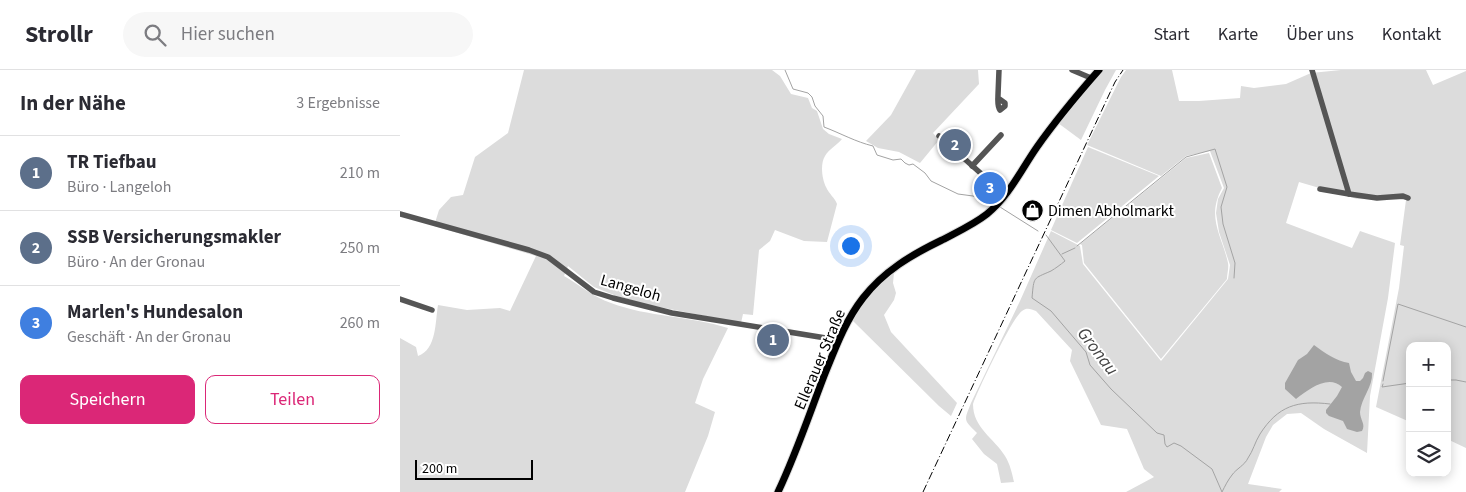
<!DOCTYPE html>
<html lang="de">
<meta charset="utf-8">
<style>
:root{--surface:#fff;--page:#f7f7f7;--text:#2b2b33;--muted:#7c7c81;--line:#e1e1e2;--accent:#db2777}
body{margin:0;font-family:"Source Sans 3",sans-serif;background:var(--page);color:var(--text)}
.controls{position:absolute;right:15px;bottom:15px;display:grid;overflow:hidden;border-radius:10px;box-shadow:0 2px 12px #0003}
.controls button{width:45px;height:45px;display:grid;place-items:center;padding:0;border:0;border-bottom:1px solid var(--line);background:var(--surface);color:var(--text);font:25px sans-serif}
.scale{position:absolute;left:15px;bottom:12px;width:118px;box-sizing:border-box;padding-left:5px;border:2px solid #000;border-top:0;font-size:14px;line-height:18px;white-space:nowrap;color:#000;-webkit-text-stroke:4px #fff;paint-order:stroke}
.you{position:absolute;left:450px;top:175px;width:18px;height:18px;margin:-12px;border:4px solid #fff;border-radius:50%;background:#1a73e8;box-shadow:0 0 0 8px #1a73e833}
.badge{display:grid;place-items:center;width:32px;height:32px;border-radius:50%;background:var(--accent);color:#fff;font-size:16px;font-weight:700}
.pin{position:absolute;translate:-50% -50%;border:2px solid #fff;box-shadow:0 1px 5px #0006}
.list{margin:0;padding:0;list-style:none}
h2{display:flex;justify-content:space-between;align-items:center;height:65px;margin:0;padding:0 20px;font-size:21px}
h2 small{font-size:16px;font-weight:400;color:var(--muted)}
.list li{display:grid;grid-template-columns:32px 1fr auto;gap:15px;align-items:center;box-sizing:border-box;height:75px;padding:0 20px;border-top:1px solid var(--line)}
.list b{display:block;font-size:19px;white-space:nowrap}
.list p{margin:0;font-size:16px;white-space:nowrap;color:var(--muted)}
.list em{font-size:16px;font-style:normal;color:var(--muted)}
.actions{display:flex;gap:10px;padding:15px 20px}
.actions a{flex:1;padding:11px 0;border:1px solid var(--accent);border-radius:10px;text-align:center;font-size:18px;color:var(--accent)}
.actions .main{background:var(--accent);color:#fff}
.icon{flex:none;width:28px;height:28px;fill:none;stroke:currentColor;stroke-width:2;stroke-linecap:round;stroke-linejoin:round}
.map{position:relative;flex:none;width:1066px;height:422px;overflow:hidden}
header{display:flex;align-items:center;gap:30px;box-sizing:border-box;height:70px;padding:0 25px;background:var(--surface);border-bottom:1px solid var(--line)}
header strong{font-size:24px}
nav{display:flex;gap:28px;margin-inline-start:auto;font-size:18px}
.search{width:350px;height:45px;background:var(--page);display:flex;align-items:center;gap:12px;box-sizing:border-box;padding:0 18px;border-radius:28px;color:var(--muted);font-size:19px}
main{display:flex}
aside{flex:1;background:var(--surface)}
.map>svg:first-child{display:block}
.green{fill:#dcdcdc}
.water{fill:#a3a3a3}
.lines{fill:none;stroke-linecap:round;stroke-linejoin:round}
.stream{stroke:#a3a3a3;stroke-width:1}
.major-casing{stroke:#dbdbdb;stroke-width:9}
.minor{stroke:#555;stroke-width:5.5}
.major{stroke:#000;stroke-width:7}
.rail{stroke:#000;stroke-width:1;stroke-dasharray:8 2.5 1 2.5;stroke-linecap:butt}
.labels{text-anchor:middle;stroke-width:4;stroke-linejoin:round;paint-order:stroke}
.poi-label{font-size:16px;fill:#000;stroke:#fff;text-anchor:start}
.street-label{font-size:16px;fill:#000;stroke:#fff}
.water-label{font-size:18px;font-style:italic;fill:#444;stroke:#fff}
</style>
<header>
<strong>Strollr</strong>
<div class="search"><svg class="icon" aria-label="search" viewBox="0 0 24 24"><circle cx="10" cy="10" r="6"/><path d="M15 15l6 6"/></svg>Hier suchen</div>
<nav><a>Start</a><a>Karte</a><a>Über uns</a><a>Kontakt</a></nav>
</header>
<main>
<aside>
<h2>In der Nähe<small>3 Ergebnisse</small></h2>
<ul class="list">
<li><span class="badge" style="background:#5c6f8a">1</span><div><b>TR Tiefbau</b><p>Büro · Langeloh</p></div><em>210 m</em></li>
<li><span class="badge" style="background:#5c6f8a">2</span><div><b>SSB Versicherungsmakler</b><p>Büro · An der Gronau</p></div><em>250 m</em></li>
<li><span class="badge" style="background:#3f7fe0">3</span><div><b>Marlen's Hundesalon</b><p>Geschäft · An der Gronau</p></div><em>260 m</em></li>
</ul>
<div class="actions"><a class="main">Speichern</a><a>Teilen</a></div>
</aside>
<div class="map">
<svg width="1066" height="422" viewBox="0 0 1066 422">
<rect width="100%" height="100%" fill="#fff"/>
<!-- green -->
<g class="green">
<path d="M124,0H372L380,6L391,24L408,28L412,38L417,41L423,59L429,64L442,69C437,75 429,79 425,86C420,94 422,109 426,117C429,124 435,128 437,134L427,172L404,171L375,160L370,171L359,180L353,245L343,244L341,253L244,234L214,225L194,217L168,196L164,206C180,215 193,227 211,233C248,247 290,246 328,258L303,309L295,333L315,342L308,366L285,422H0V268L16,277L18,286C37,279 35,252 38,235L67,240L100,238L110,241L136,186L34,156L39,140L51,127L63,125L75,87L108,63Z"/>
<path d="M516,0H578L579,14L533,63L539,70L520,93L499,82L478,78L466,71L491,45Z"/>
<path d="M702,0H716L705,20L681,70L658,53Z"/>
<path d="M726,0H772L779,31H799L840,28L841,16L854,18L886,14L911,3L941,0H1026L1033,15L1066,1V378L1047,369V276H1010V352L976,337L999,218L1004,176L1000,175L1006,130L957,129L899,112L886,153L952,178L960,161L995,173L988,228L970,326L967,383L924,359L901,343L887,344L873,355L866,367L848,414L882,419L879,422H726L754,407L744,399L727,359L701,355L670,291L672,280L636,241C631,239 627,237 622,241C612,248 578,320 573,334C573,358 594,368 605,386C610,394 612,403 614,412L601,413L597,394L584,384L572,369L577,363C563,349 564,351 571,333L620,231L651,161L680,176L683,194L761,291L828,209L830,195L819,162L816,143L818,129L824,118L810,81L786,86L761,106L687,75L721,7Z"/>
<path d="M688,77L759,106L677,173L651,160Z"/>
<path d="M809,83L822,118C806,148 822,165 828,193C829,198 827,204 827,209L761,289L684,193L682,175L680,174L786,88Z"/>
<path d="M494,203L493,213L496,223L494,230L484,245L491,262L557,333L551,346L539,336L453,251C461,232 474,219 488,205Z"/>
</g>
<!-- water -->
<path class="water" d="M914,275C925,283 936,291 949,293L951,302L956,311H960L963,308L965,303L968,301L972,303C973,317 961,328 960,342C960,350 966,354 962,361L957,362L947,359L943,351L929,346L926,343V340L937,326L942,317C928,304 908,320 896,329L885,319V313L898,290L907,284Z"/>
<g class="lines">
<!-- stream -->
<g class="stream">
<path d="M385,0L393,19L408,23L412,27L415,36L423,46L424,57C440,63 456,72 473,76L477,85L493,90L501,89L505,93L509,95L513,94L525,103L531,111L558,124L573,126L594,132"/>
<path d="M600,137L638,161"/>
<path d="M646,165L665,191C660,195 656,198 651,201C633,209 634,206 632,228L651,241L686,282L690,295L711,319L757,363L764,365L765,374L767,377L774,373L781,376L812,399L822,422"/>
<path d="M677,176L786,87L815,79L827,117L821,137L823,154L835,193L834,208"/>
<path d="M662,184L675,178"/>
<path d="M1047,310H1056L1066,312"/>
<path d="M983,311L998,234L1066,257"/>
<path d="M983,314L982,317L1010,313"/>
<path d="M822,422C825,416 828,410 832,405C836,399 845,395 848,388C853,381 855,372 860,364C878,336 897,330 930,334"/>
</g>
<defs>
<path id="major" d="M378,422C396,384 409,345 424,306C435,279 445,251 463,228C484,201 511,185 542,170C557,162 573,155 587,144C609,126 621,100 637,77C656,50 677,25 699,0"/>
</defs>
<!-- major casing -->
<use href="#major" class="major-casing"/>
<!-- minor -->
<g class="minor">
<path d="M672,0L691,8"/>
<path d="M912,0L949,124L977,128L1003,126L1008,128"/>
<path d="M598,28L605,33V36L600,40C597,36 598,30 598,25L599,0"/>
<path d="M539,66L605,125"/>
<path d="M572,96L601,65"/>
<path d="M920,119L949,124"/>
<path d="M0,144L129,180L148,187L194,222L213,228L272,243L438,270"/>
<path d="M0,229L32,240"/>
</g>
<!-- major -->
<use href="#major" class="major"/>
<!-- rail -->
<path class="rail" d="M523,422L715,12L723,0"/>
</g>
<!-- icons -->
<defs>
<symbol id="shop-disc" viewBox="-11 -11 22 22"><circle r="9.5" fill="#000" stroke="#fff"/><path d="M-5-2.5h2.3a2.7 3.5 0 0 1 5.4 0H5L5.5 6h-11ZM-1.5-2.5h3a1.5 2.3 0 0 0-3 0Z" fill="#fff"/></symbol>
</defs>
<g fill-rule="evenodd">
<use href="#shop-disc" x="620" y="128" width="25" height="25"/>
</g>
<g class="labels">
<!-- poi labels -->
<g class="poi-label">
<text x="648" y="146">Dimen Abholmarkt</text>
</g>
<!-- street labels -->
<g class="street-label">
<text transform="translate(231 217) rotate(16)" y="6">Langeloh</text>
<text transform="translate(419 289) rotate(-67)" y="6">Ellerauer Straße</text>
</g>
<!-- water labels -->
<g class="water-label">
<text transform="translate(698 281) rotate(53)" y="6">Gronau</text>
</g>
</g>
</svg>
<div class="controls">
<button>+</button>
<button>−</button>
<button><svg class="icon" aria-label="layers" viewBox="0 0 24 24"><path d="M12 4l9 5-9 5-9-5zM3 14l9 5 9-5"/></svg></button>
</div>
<div class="scale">200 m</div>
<div class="you"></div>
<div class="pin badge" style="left:373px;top:270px;background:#5c6f8a">1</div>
<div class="pin badge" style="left:555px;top:75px;background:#5c6f8a">2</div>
<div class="pin badge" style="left:590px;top:118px;background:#3f7fe0">3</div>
</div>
</main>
